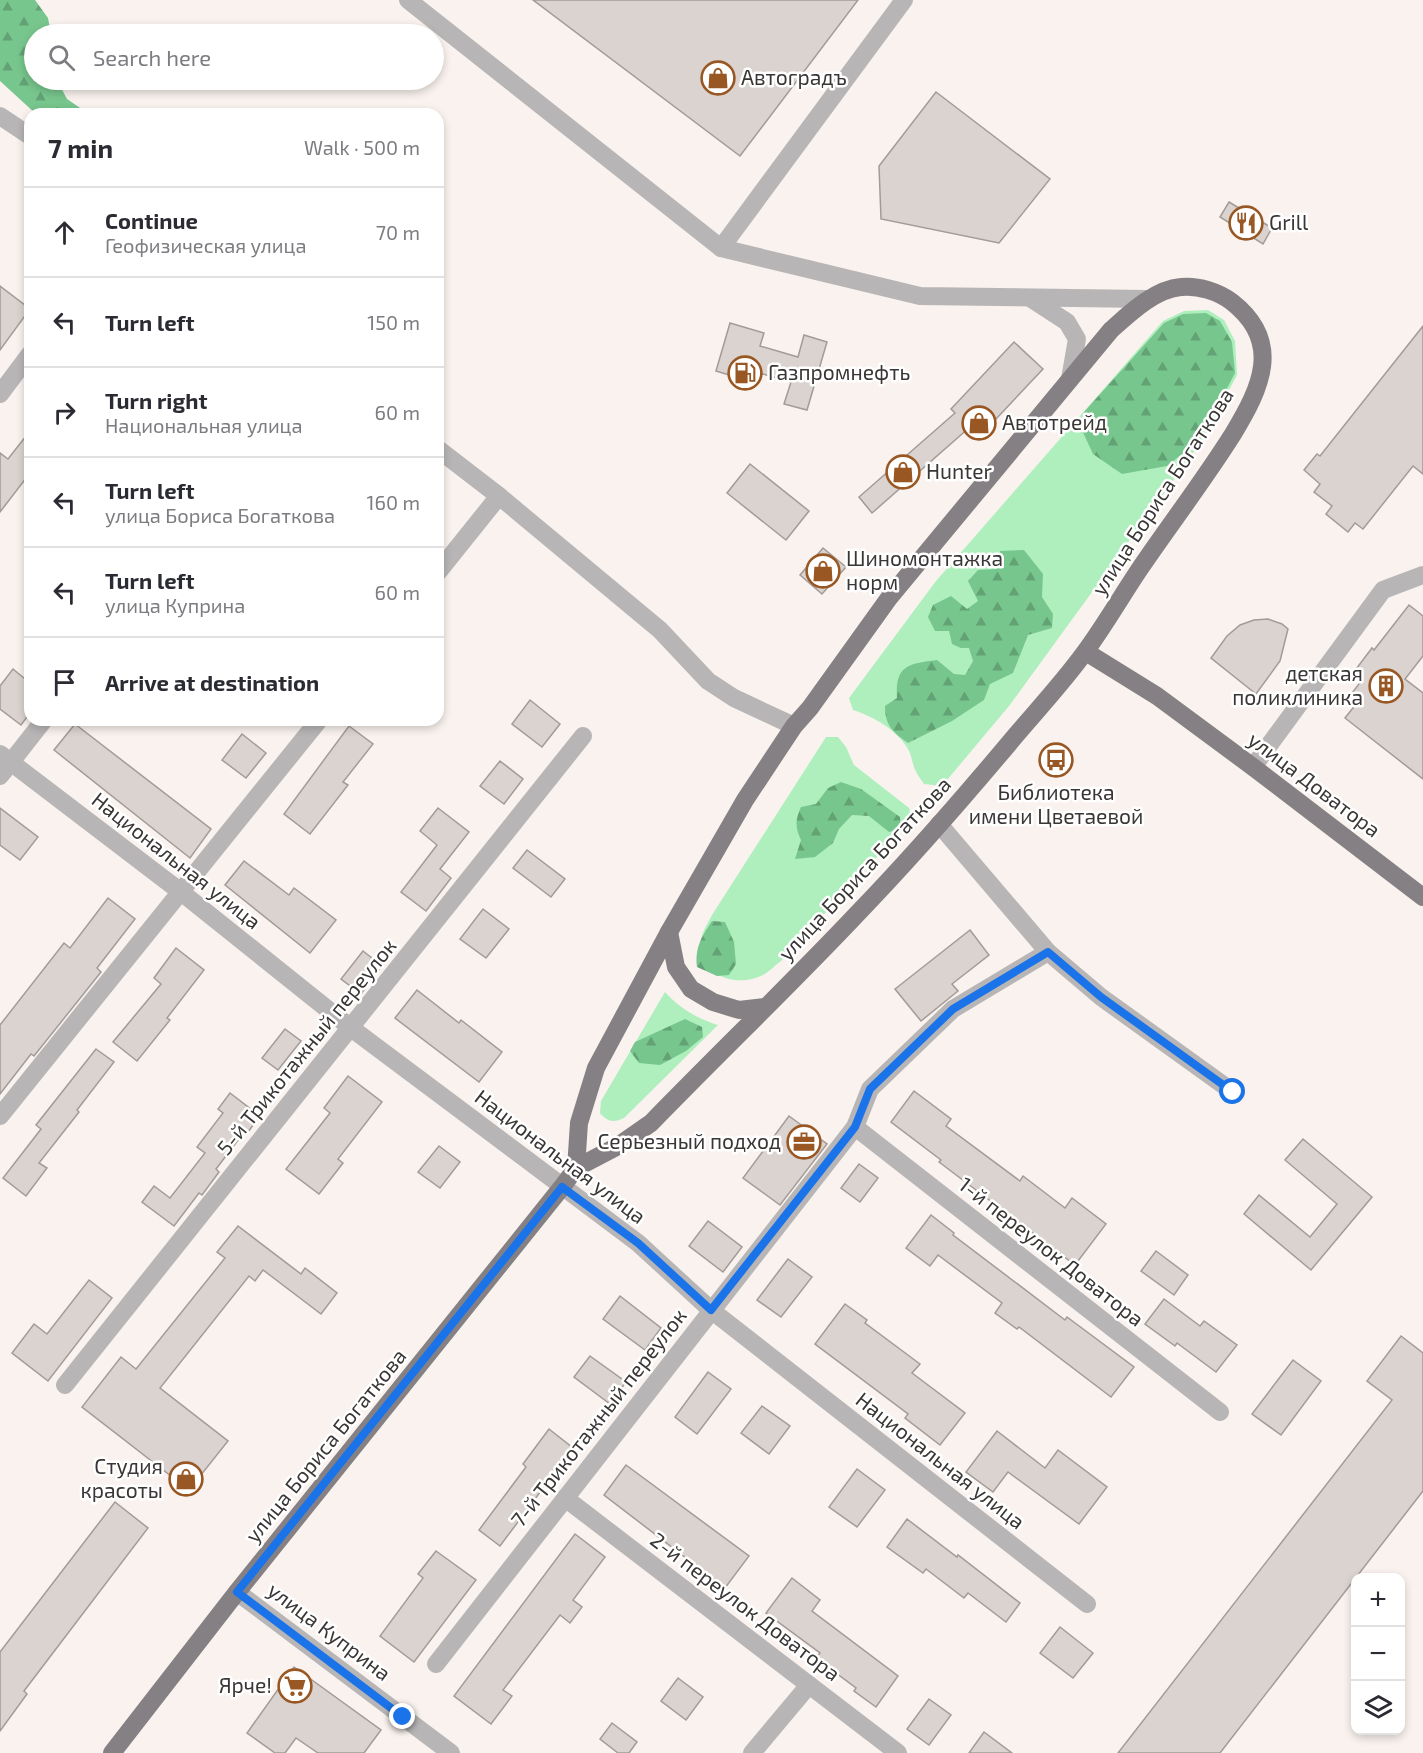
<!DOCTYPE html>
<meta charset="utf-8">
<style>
:root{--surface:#fff;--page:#f7f7f7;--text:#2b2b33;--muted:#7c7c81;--line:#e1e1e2}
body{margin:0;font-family:"Exo 2",sans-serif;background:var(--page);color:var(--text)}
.controls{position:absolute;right:18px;bottom:18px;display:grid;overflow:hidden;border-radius:12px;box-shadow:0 3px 9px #0003}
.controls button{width:54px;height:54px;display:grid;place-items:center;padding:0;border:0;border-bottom:2px solid var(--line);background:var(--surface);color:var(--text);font:30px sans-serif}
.stop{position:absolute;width:18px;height:18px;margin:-14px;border:4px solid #1a73e8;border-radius:50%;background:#fff}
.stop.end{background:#1a73e8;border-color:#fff;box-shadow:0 2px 6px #0008}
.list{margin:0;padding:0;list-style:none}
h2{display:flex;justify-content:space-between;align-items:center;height:78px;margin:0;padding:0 24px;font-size:26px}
h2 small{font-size:20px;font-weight:400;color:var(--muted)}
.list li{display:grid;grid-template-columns:39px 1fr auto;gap:18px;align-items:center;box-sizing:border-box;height:90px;padding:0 24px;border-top:2px solid var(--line)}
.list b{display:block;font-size:22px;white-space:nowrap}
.list p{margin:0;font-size:20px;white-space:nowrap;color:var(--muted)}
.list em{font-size:20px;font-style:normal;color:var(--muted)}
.icon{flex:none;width:33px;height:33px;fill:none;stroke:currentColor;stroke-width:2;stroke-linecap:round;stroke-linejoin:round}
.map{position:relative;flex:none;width:1423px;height:1753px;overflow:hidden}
.search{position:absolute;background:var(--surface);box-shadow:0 3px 9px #0003;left:24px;top:24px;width:420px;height:66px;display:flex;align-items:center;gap:15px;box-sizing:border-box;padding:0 21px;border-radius:33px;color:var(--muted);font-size:22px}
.panel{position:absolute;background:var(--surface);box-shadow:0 3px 9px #0003;left:24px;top:108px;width:420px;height:618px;border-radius:18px}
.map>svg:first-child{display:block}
.grass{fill:#aeefbd}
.forest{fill:url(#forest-firs)}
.building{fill:#dad3cf;stroke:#a29b98;stroke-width:1.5}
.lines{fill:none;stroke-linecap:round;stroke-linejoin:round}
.minor{stroke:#b8b5b6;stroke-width:18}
.major{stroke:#858083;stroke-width:18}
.route{stroke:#1a73e8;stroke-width:8}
.labels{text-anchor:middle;stroke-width:5;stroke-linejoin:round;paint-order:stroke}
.poi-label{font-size:21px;fill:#393635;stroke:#fff;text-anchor:start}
.street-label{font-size:21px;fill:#393635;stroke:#fff}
</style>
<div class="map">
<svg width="1423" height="1753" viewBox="0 0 1423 1753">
<defs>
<pattern id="forest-firs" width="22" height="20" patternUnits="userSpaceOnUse" patternTransform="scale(1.5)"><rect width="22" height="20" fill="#77c68d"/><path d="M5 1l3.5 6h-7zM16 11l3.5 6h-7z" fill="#63a274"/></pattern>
</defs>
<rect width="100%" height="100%" fill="#f9f2ee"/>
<!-- grass -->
<g class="grass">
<path d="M1208,310L1224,320L1235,341L1237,375L1202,441L1009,706L942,786L924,784C920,778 916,773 914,767C912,761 911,754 908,749C896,729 874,717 853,710L849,698L936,581L1163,321L1184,311Z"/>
<path d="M826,737H838L846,747L854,765L909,808L912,819L781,961C775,965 769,972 763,975C736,989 696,975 701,940C702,932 708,923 712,915Z"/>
<path d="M665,992C679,1008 698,1019 718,1025L624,1118C613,1123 608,1122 600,1113L601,1101Z"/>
</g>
<!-- forest -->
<g class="forest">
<path d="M0,0H35L48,18L51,34H34V80H57L67,99L89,114H36L0,81Z"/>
<path d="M1206,313L1220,321L1232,342L1235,373L1200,440L1167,466L1122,474L1093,454L1081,428L1084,412L1164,323L1183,314Z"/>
<path d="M1024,550L1043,574L1042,597L1053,614L1052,628L1028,635L1013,673L990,684L984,700L952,721L908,743C893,732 885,726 885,706L897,698C895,665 908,664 937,660L954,674L965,675L973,661L969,648H961L952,644L949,631H935L928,617L933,605L951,596L967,609L978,601L968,581L978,570L996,569L1000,551Z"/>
<path d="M841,782L861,789L900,817L901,829L889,832L869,816L852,815L839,829L833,843L815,857L795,859L801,840C795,827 795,820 801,807L816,804L828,788Z"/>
<path d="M712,921L725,922L734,942L736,964L729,975L717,976L697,967C695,947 701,938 712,921Z"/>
<path d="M685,1019L702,1027L703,1037L686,1051L660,1065L639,1063L630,1051L635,1042Z"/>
</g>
<!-- building -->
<g class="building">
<path d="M533,0H858L740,156Z"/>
<path d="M936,92L1050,179L999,243L881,219L879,166Z"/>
<path d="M1229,202L1272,228L1263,244L1220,217Z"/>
<path d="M0,286L30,309L0,350Z"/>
<path d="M730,323L764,333L760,346L798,357L804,335L827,342L807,410L784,404L791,382L752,371L749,381L716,371Z"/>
<path d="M1423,326V474L1413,466L1363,529L1355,523L1348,532L1326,514L1332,506L1314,492L1320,484L1304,470L1317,454L1320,456Z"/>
<path d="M1014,342L1043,369L980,436L970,427L872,513L859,497L955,413L951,409Z"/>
<path d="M30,431V473L0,512V453L8,459Z"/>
<path d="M750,464L809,511L786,540L727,493Z"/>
<path d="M823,548L846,567L822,594L800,575Z"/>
<path d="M1409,605L1423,616V656L1405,679L1423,693V779L1345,718L1357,703L1349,697L1362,680L1353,673L1372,648L1374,650Z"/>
<path d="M1268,619L1282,624L1288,629L1280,661L1256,694L1211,658L1227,636L1240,625L1254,620Z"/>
<path d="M13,669L30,683V713L21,725L0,709V686Z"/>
<path d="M530,700L560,724L542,747L512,724Z"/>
<path d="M75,724L211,829L190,858L54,750Z"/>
<path d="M349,726L373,744L343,782L348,785L310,834L284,814Z"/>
<path d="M242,734L266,753L246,778L222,760Z"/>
<path d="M500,761L523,779L504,804L480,786Z"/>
<path d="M0,808L38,837L20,860L0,845Z"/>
<path d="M438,808L469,832L440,869L451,878L426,911L401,892L437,845L420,831Z"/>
<path d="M527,850L565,879L551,897L513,868Z"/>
<path d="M244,861L289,895L294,888L336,920L310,953L225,885Z"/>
<path d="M108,898L135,919L97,968L101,972L34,1056L31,1054L0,1094V1025L64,943L70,948Z"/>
<path d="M483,909L509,929L486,958L460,939Z"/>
<path d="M970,930L989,955L952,984L958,991L921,1021L895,989Z"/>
<path d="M176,948L204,970L167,1018L170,1020L137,1061L113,1042L161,984L154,978Z"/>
<path d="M363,951L382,966L361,994L341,979Z"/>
<path d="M417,990L459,1023L461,1020L502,1052L479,1082L395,1018Z"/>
<path d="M285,1029L301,1041L278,1070L262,1058Z"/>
<path d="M96,1049L114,1062L77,1110L79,1112L39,1163L47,1168L26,1196L3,1178L41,1129L36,1125Z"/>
<path d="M348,1076L382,1102L338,1159L343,1163L319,1194L286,1169L330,1113L324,1108Z"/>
<path d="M914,1091L951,1119L946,1126L1020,1181L1023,1176L1065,1208L1072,1198L1106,1224L1075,1265L939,1162L941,1160L891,1122Z"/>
<path d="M230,1093L260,1116L248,1132L245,1131L216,1169L219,1172L202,1195L199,1193L174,1226L142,1202L154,1186L170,1198L205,1153L197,1147L223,1113L218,1109Z"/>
<path d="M789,1116L827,1144L780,1205L743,1178Z"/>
<path d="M1303,1139L1372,1197L1311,1270L1244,1214L1259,1195L1310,1237L1337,1204L1285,1160Z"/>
<path d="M439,1146L460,1162L440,1188L418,1172Z"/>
<path d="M859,1164L878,1178L860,1202L841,1188Z"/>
<path d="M931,1215L954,1233L953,1235L1065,1320L1067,1317L1134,1367L1111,1397L1019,1327L1017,1329L995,1313L1002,1303L938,1255L930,1266L906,1248Z"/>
<path d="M708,1221L742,1247L723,1272L689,1246Z"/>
<path d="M238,1226L301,1274L305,1268L337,1293L321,1314L263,1270L255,1281L249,1276L160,1388L228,1441L189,1490L82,1407L121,1357L136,1369L225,1258L217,1252Z"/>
<path d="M1156,1251L1188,1275L1174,1295L1141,1271Z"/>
<path d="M788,1259L812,1277L781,1317L757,1300Z"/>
<path d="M89,1280L112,1298L48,1381L12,1353L34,1324L47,1334Z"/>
<path d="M620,1296L661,1328L645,1350L603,1319Z"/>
<path d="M1164,1299L1200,1326L1204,1321L1237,1345L1216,1372L1177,1343L1175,1346L1145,1324Z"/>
<path d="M845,1304L867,1320L865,1323L920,1364L912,1373L965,1413L940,1445L905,1418L908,1414L815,1344Z"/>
<path d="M1401,1336L1423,1353V1491L1220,1753H1118L1392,1400L1367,1381Z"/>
<path d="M590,1356L626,1382L610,1404L574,1377Z"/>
<path d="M1293,1360L1321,1381L1281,1435L1252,1414Z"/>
<path d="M708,1372L731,1389L697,1434L675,1417Z"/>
<path d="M762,1406L790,1426L769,1454L741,1433Z"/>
<path d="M549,1429L573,1448L500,1546L479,1530L526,1467L523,1464Z"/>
<path d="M997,1431L1045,1468L1058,1450L1107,1487L1079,1524L1008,1472L993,1492L966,1472Z"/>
<path d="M626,1465L749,1556L725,1588L604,1495Z"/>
<path d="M857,1469L885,1490L857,1527L829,1507Z"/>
<path d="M115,1502L148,1528L24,1691L27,1694L0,1731V1652Z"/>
<path d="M907,1519L957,1557L958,1555L1020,1603L1006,1622L968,1593L964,1598L926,1569L923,1573L887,1547Z"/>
<path d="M575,1534L605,1557L573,1600L582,1607L570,1623L560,1615L503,1690L512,1696L491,1724L454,1696Z"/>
<path d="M436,1551L476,1580L414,1662L380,1636L423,1578L418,1574Z"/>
<path d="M792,1578L820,1600L812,1611L898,1676L876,1707L854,1691L856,1688L816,1658L820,1653L766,1613Z"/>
<path d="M1060,1627L1093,1653L1073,1678L1040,1653Z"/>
<path d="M294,1667L381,1730L364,1753H318L296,1738L285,1753H275L247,1733Z"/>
<path d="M678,1678L703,1697L686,1720L661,1701Z"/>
<path d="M929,1699L951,1715L929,1745L907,1729Z"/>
<path d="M612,1723L637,1742L629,1753H618L600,1739Z"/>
<path d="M984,1732L1012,1753H969Z"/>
</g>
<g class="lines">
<!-- minor -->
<g class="minor">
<path d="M408,0L721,248"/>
<path d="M904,0L721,248L920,296L1147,299"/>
<path d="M0,116L30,136"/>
<path d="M1030,298L1067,322L1077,339L1070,379"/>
<path d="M0,394L30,354"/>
<path d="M438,449L499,496L660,630L708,681L734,698L794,726"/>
<path d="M438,572L499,496"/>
<path d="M0,754L181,892L351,1028L638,1243L711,1310L1087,1604"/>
<path d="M1253,767L1383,590L1423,575"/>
<path d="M0,776L44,720"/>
<path d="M939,824L1048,952L1101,997L1233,1092"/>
<path d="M0,1116L319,720"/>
<path d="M855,1127L1220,1412"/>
<path d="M65,1385L583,736"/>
<path d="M565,1498L898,1753"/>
<path d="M237,1592L451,1753"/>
<path d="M436,1664L855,1127L870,1089L953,1009L1048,952"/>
<path d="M752,1753L809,1685"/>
</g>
<!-- major -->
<g class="major">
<path d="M1086,652L1157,696L1253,767L1423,897"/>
<path d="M669,932L676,967L691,989L713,1002L739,1010L765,1007"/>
<path d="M112,1753L237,1592L562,1187L576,1168L618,1146L651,1123C719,1053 790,985 857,914C912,857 965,796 1016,735C1039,708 1064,681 1085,652C1105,625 1122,595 1141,567C1171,523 1204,480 1233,434C1261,388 1283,342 1232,302C1219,292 1198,285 1181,287C1155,289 1130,313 1111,330L889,598L810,708L794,726L745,800L669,932L596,1068L579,1123L576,1168"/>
</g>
</g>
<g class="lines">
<!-- route -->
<path class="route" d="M403,1717L237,1592L562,1187L638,1243L711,1310L855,1127L870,1089L953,1009L1048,952L1101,997L1233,1092"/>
</g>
<!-- icons -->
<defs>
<symbol id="shop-ring" viewBox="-11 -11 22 22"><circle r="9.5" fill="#fff" stroke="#985723" stroke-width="1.5"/><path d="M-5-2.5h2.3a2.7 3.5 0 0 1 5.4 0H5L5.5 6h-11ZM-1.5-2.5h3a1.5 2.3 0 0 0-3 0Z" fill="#985723"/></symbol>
<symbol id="restaurant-ring" viewBox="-11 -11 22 22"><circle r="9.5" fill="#fff" stroke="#985723" stroke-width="1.5"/><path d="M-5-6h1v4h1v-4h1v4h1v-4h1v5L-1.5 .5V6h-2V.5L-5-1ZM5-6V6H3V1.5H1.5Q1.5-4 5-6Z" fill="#985723"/></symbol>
<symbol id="fuel-ring" viewBox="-11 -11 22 22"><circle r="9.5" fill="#fff" stroke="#985723" stroke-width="1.5"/><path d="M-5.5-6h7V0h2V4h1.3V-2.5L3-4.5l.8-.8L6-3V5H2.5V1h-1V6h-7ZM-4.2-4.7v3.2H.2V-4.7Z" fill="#985723"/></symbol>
<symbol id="building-ring" viewBox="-11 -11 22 22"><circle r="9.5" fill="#fff" stroke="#985723" stroke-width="1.5"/><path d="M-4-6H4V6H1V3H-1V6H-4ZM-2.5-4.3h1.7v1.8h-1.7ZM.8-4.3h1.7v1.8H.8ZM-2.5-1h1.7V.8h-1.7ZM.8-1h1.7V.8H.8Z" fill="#985723"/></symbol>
<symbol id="bus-ring" viewBox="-11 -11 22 22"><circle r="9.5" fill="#fff" stroke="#985723" stroke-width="1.5"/><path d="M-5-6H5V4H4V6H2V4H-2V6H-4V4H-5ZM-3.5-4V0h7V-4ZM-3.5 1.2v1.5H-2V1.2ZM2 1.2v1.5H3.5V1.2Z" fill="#985723"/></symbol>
<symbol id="office-ring" viewBox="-11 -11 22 22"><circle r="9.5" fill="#fff" stroke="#985723" stroke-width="1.5"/><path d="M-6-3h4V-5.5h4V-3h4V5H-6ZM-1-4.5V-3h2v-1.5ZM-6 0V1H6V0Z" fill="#985723"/></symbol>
<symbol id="supermarket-ring" viewBox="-11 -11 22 22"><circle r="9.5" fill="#fff" stroke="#985723" stroke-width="1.5"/><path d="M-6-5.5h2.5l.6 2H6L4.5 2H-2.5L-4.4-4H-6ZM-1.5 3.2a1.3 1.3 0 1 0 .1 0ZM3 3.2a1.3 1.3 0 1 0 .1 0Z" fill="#985723"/></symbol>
</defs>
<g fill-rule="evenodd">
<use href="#shop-ring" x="699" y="59" width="38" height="38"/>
<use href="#restaurant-ring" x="1227" y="204" width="38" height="38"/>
<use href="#fuel-ring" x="726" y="354" width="38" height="38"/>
<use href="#shop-ring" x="960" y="404" width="38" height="38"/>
<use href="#shop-ring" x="884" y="453" width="38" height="38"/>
<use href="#shop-ring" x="804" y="552" width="38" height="38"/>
<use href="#building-ring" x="1367" y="667" width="38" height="38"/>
<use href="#bus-ring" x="1037" y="741" width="38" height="38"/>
<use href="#office-ring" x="785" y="1123" width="38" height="38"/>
<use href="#shop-ring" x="167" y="1460" width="38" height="38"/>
<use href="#supermarket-ring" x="276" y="1667" width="38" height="38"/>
</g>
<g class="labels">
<!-- poi labels -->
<g class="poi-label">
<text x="741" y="85">Автоградъ</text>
<text x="1269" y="230">Grill</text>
<text x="768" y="380">Газпромнефть</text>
<text x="1002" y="430">Автотрейд</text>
<text x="926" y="479">Hunter</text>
<text x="846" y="566">Шиномонтажка<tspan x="846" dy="24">норм</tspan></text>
<text x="1363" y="681" text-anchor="end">детская<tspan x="1363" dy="24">поликлиника</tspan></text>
<text x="1056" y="800" text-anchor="middle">Библиотека<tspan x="1056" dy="24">имени Цветаевой</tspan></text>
<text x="781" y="1149" text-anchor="end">Серьезный подход</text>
<text x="163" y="1474" text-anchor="end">Студия<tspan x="163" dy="24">красоты</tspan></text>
<text x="272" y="1693" text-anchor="end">Ярче!</text>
</g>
<!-- street labels -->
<g class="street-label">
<text transform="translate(1163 492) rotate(-57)" y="7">улица Бориса Богаткова</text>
<text transform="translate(1314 785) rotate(37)" y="7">улица Доватора</text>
<text transform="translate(176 861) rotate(38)" y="7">Национальная улица</text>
<text transform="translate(865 869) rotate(-47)" y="7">улица Бориса Богаткова</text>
<text transform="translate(307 1047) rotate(-51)" y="7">5-й Трикотажный переулок</text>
<text transform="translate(560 1157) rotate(37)" y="7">Национальная улица</text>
<text transform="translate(1051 1252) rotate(38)" y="7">1-й переулок Доватора</text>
<text transform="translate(599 1418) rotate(-52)" y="7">7-й Трикотажный переулок</text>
<text transform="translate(326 1446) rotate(-51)" y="7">улица Бориса Богаткова</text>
<text transform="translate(940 1461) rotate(38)" y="7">Национальная улица</text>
<text transform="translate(745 1607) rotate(37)" y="7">2-й переулок Доватора</text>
<text transform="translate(329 1632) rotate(37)" y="7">улица Куприна</text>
</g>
</g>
</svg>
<div class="controls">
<button>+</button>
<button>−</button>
<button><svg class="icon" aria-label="layers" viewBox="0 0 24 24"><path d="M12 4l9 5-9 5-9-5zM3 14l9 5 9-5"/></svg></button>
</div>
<div class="stop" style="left:1233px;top:1092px"></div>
<div class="stop end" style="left:403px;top:1717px"></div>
<div class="search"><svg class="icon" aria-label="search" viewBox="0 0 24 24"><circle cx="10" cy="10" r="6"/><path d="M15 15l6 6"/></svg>Search here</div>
<section class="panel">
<h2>7 min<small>Walk · 500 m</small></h2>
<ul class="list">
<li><svg class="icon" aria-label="ahead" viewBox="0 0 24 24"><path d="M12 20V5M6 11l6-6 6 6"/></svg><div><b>Continue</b><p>Геофизическая улица</p></div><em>70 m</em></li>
<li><svg class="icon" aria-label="left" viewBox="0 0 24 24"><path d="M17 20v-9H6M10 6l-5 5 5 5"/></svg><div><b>Turn left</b></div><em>150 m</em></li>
<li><svg class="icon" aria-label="right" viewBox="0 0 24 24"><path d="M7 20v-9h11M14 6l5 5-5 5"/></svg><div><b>Turn right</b><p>Национальная улица</p></div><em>60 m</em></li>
<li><svg class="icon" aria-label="left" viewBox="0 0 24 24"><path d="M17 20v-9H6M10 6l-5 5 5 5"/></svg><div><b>Turn left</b><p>улица Бориса Богаткова</p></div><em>160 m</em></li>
<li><svg class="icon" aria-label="left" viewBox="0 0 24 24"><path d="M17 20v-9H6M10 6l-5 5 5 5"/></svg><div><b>Turn left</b><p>улица Куприна</p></div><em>60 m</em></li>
<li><svg class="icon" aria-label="arrive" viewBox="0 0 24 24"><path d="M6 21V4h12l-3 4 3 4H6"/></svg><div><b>Arrive at destination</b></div></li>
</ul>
</section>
</div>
